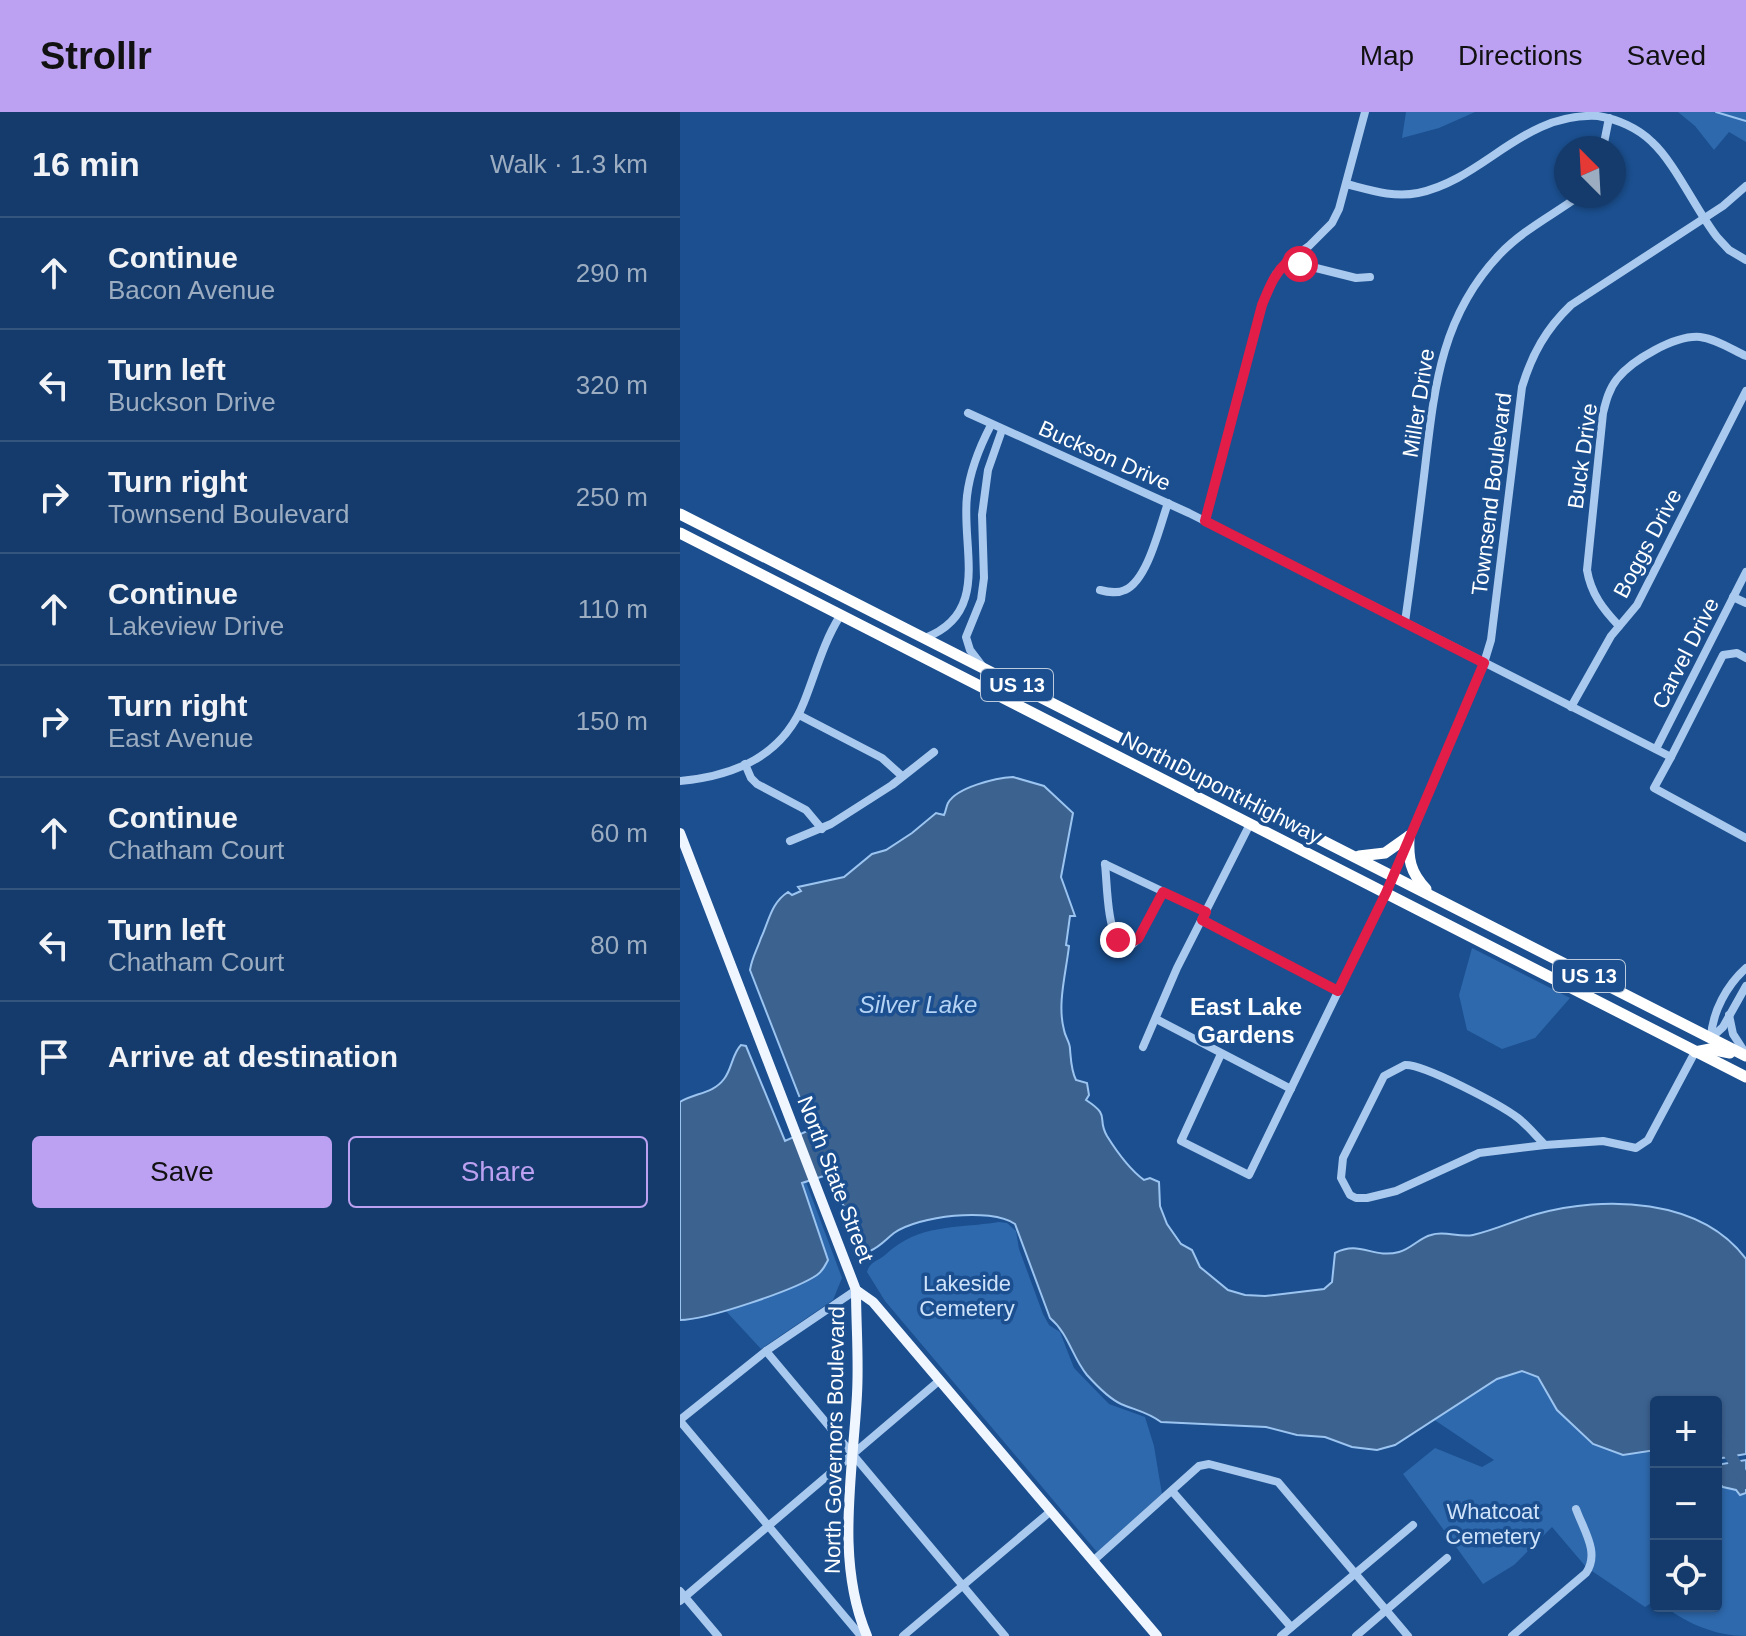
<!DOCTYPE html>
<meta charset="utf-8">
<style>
:root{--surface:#143b6b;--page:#214673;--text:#f1f3f6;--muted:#9dadc1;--line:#33557e;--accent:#bca0f2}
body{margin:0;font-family:Helvetica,sans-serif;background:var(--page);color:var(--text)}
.controls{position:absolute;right:24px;bottom:24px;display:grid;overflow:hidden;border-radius:8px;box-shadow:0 2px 6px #0004}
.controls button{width:72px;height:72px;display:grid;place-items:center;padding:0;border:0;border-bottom:2px solid var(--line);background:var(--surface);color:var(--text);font:40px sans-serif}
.compass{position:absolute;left:874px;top:24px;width:72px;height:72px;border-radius:50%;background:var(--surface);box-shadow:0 2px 6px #0004;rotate:336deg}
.stop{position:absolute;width:24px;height:24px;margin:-18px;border:6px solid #e11d48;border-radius:50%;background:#fff}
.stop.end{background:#e11d48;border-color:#fff;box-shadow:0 2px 8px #0008}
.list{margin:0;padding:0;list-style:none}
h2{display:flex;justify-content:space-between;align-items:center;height:104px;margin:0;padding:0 32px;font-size:34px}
h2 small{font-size:26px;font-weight:400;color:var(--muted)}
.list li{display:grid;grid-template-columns:52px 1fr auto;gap:24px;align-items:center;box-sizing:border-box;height:112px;padding:0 32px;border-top:2px solid var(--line)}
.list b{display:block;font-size:30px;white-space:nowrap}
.list p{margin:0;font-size:26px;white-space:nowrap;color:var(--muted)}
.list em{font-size:26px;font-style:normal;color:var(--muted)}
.actions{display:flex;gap:16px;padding:24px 32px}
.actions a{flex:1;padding:18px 0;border:2px solid var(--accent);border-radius:8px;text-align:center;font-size:28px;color:var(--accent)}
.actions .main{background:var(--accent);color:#111}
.icon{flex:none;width:44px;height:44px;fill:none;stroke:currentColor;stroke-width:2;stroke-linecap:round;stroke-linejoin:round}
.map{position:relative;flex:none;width:1066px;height:1524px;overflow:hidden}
header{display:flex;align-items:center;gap:48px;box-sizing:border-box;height:112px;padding:0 40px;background:var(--accent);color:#111}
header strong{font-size:38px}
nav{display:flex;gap:44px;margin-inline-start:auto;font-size:28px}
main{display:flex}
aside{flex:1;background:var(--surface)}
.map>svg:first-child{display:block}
.green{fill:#2e69ad}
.water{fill:#3c6290;stroke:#9cc4f0;stroke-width:2}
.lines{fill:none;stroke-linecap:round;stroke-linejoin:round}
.stream{stroke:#9cc4f0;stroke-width:2}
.river{stroke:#3c6290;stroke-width:12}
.minor{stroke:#a9c9ee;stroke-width:8}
.major{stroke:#f0f6ff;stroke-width:10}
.highway{stroke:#fff;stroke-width:11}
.route{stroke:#e11d48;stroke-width:10}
.labels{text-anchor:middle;stroke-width:7;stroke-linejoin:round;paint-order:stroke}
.shield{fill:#1b4f8f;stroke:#bbcadd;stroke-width:2}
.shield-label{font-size:20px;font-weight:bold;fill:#fff}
.street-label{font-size:22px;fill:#fff;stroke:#1b4f8f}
.park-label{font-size:22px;fill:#cfe3fa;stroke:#1b4f8f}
.water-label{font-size:24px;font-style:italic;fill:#b5d3f5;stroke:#1b4f8f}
.neighbourhood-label{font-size:24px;font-weight:bold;fill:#fff;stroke:#1b4f8f}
</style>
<header>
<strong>Strollr</strong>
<nav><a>Map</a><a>Directions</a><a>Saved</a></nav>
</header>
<main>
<aside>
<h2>16 min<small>Walk · 1.3 km</small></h2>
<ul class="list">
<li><svg class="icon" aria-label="ahead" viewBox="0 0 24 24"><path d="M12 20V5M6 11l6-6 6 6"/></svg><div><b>Continue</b><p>Bacon Avenue</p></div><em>290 m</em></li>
<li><svg class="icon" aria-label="left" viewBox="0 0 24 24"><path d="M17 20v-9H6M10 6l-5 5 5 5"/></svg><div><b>Turn left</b><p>Buckson Drive</p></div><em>320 m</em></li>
<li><svg class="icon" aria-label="right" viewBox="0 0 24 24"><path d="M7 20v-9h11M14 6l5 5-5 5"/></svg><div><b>Turn right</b><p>Townsend Boulevard</p></div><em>250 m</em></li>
<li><svg class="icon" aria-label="ahead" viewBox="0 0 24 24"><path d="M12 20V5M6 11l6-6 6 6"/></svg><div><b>Continue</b><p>Lakeview Drive</p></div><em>110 m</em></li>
<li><svg class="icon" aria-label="right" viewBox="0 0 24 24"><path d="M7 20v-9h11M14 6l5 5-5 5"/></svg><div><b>Turn right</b><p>East Avenue</p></div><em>150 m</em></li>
<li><svg class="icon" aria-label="ahead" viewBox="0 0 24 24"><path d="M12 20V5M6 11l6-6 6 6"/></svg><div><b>Continue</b><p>Chatham Court</p></div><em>60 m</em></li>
<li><svg class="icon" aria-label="left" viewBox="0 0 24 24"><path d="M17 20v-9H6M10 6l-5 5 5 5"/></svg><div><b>Turn left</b><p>Chatham Court</p></div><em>80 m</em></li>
<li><svg class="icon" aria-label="arrive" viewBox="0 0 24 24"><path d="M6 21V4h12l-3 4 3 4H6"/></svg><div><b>Arrive at destination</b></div></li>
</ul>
<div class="actions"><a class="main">Save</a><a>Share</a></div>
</aside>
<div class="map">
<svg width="1066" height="1524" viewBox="0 0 1066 1524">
<rect width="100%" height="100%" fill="#1b4f8f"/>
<!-- green -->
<g class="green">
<path d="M726,0H795L759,16L722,26Z"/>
<path d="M998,0H1066V30L1049,20L1034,38L1015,14Z"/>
<path d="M792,836L890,886L855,926L822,937L787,918L779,883Z"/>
<path d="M126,1070L162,1166L153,1188L81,1237L44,1197L123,1172L122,1071Z"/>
<path d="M319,1110L327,1111L336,1119L339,1137L363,1202L369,1213L380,1220L394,1256L429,1292L465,1305L474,1334L482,1382L417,1440L205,1189L187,1160C190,1149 197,1150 205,1143C239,1111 276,1117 319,1110Z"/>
<path d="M842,1258L858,1264L877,1298L943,1343L976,1338V1488L965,1495L906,1455L872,1415L834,1453L803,1472L723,1362L755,1336L802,1355L814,1348L753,1307L817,1267Z"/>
<path d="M1036,1369L1043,1375L1056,1377L1060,1383L1066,1381V1524C1036,1524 1008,1512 984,1494H1036Z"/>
</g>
<!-- water -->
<g class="water">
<path d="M333,665L364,674L393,701L381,765L395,804H390L386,833L389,834C386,861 377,892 384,918C385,925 390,930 390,937C391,948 391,958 396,968L407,971L409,983L406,988C432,1005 416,1005 427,1024C437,1040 449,1057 464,1068L470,1066L479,1070L480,1094L487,1112L501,1132L512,1138L520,1155L548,1178L565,1183L585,1184L644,1177L652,1170L655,1141C680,1128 693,1147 719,1140C731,1137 739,1126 751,1123C764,1118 779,1126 793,1123C815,1118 836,1108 857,1102C924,1083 1021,1086 1066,1147V1342L1036,1347V1290H976V1338L943,1343L913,1332L877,1298L858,1265L842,1259L817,1267L715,1333L697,1338L672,1335L645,1325L617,1323L586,1315L481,1310C468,1300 455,1298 441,1292C428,1286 416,1273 407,1263C392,1245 389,1222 370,1206L335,1112C310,1095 238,1104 214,1121C205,1128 201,1134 190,1139L181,1135L150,1062L122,1071L148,1148C145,1154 143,1159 137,1163C115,1178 26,1208 0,1208V990C14,981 33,982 44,967C52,957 52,942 61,933L66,934L105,1029L132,1017L70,858C72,845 77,838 81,826C89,809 91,791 108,780L112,783L121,779L118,775L164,765L192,742L206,738L232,721L256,701L264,703C266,699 266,695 268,691C277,675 316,666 333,665Z"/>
<path d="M1066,1348V1381L1060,1383L1056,1378L1043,1375L1036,1369V1353Z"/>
</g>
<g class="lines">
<!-- stream -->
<path class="stream" d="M1036,0L1066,9"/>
<!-- river -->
<path class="river" d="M1036,1317L1066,1371"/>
<!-- minor -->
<g class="minor">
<path d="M923,36L929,6"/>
<path d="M666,72C690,78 713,86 738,81C805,67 842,0 918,4C937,7 958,16 972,30C995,51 1016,98 1037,125L1049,138L1066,148"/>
<path d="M608,149L676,166L690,165"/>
<path d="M288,301L509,401L991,645L974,676L1066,726"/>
<path d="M525,409L582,193L596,162L608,149L629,134L652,111L659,97L685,0"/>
<path d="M420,478C428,480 437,482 445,478C468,468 480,413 488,391"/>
<path d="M1053,485L1066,491"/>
<path d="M725,510C732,461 738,413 744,364C754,280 759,206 820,142C843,118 873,103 899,84"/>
<path d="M939,514C923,497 911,482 907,458L923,301C926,289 929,277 937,267C952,248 995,223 1020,225C1036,227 1051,237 1066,244"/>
<path d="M245,526C311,501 281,436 287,384C290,358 299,336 311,313"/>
<path d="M303,555L290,538L286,525L301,488L304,466L302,403L308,358L322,318"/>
<path d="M891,595L931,524L957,493L1066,279"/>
<path d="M119,603L202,646L222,664"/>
<path d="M976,637L1066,460"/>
<path d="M991,645L1043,543L1057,541L1066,546"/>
<path d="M65,652L71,666L77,672L126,698L142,717"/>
<path d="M0,669C55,664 103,644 124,590C136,560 143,531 160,504"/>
<path d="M110,729L151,712L212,673L254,640"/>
<path d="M425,752C427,769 427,819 440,830C444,833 448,832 453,832L458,827L483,780"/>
<path d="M425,752L526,800"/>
<path d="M522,808L658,879"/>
<path d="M1049,903L1053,922L1066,942"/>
<path d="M476,907L611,977"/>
<path d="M1031,926C1032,900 1047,873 1066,856"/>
<path d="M1031,926L1043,915L1066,874"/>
<path d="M463,935L497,856L570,712"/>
<path d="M541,942L501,1029L569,1063L706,781L804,551L811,528L842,275C852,242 866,217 891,193L1043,94L1066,74"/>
<path d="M725,953C744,952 821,993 838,1006C848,1014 856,1024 865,1033L799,1041L716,1079L687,1086H676L670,1083L661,1066L663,1046L704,964Z"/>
<path d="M865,1033L923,1029L956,1036L968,1028L1015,940"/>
<path d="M86,1239L325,1524"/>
<path d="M0,1308L86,1239L176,1178"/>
<path d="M0,1309L181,1524"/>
<path d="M492,1379L611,1515"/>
<path d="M413,1449L519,1354L529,1352L598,1370L728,1524"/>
<path d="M0,1479L38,1524"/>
<path d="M0,1489L260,1268"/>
<path d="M223,1524L371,1399"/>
<path d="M601,1524L733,1413"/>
<path d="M676,1524L767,1446"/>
<path d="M832,1524L906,1461C920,1441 904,1419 896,1397"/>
</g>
<!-- major -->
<g class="major">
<path d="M0,721L176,1178L193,1190L477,1524"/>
<path d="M176,1178C176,1212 179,1247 177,1282C173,1361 155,1449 187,1524"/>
</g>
<!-- highway -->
<g class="highway">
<path d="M0,402L1066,944"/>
<path d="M0,421L1066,965"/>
<path d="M729,724C728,747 730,760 746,777"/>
<path d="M679,744L705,741L729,724"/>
<path d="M1015,940L1030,937L1050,941"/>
</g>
</g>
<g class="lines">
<!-- route -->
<path class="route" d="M438,828L447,832L458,827L483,780L526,800L522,808L658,879L706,781L804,551L525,409L582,193C589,176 594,162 608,149L620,152"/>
</g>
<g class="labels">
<!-- shield labels -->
<g class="shield">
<rect x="301" y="557" width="72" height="32" rx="6"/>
<rect x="873" y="848" width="72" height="32" rx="6"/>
</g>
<g class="shield-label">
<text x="337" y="580">US 13</text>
<text x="909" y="871">US 13</text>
</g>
<!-- street labels -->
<g class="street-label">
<text transform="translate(738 291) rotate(-81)" y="8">Miller Drive</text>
<text transform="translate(425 343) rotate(24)" y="8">Buckson Drive</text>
<text transform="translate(902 344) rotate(-82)" y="8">Buck Drive</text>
<text transform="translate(811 382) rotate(-83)" y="8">Townsend Boulevard</text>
<text transform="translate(967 431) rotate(-62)" y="8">Boggs Drive</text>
<text transform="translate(1005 541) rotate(-63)" y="8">Carvel Drive</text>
<text transform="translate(542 675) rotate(27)" y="8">North Dupont Highway</text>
<text transform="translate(156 1067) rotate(69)" y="8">North State Street</text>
<text transform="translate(154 1328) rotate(-89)" y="8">North Governors Boulevard</text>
</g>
<!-- park labels -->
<g class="park-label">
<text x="287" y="1179">Lakeside<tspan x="287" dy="25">Cemetery</tspan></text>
<text x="813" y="1407">Whatcoat<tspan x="813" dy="25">Cemetery</tspan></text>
</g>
<!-- water labels -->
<g class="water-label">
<text x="238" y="901">Silver Lake</text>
</g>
<!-- neighbourhood labels -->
<g class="neighbourhood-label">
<text x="566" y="903">East Lake<tspan x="566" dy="28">Gardens</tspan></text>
</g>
</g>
</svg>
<div class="controls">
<button>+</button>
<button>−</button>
<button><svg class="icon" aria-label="locate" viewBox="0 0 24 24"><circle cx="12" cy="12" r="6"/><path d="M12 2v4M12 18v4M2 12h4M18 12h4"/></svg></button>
</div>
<svg class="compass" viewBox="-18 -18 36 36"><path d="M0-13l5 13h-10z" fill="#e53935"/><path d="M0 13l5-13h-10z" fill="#9dadc1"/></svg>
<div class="stop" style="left:620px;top:152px"></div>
<div class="stop end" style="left:438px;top:828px"></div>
</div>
</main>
